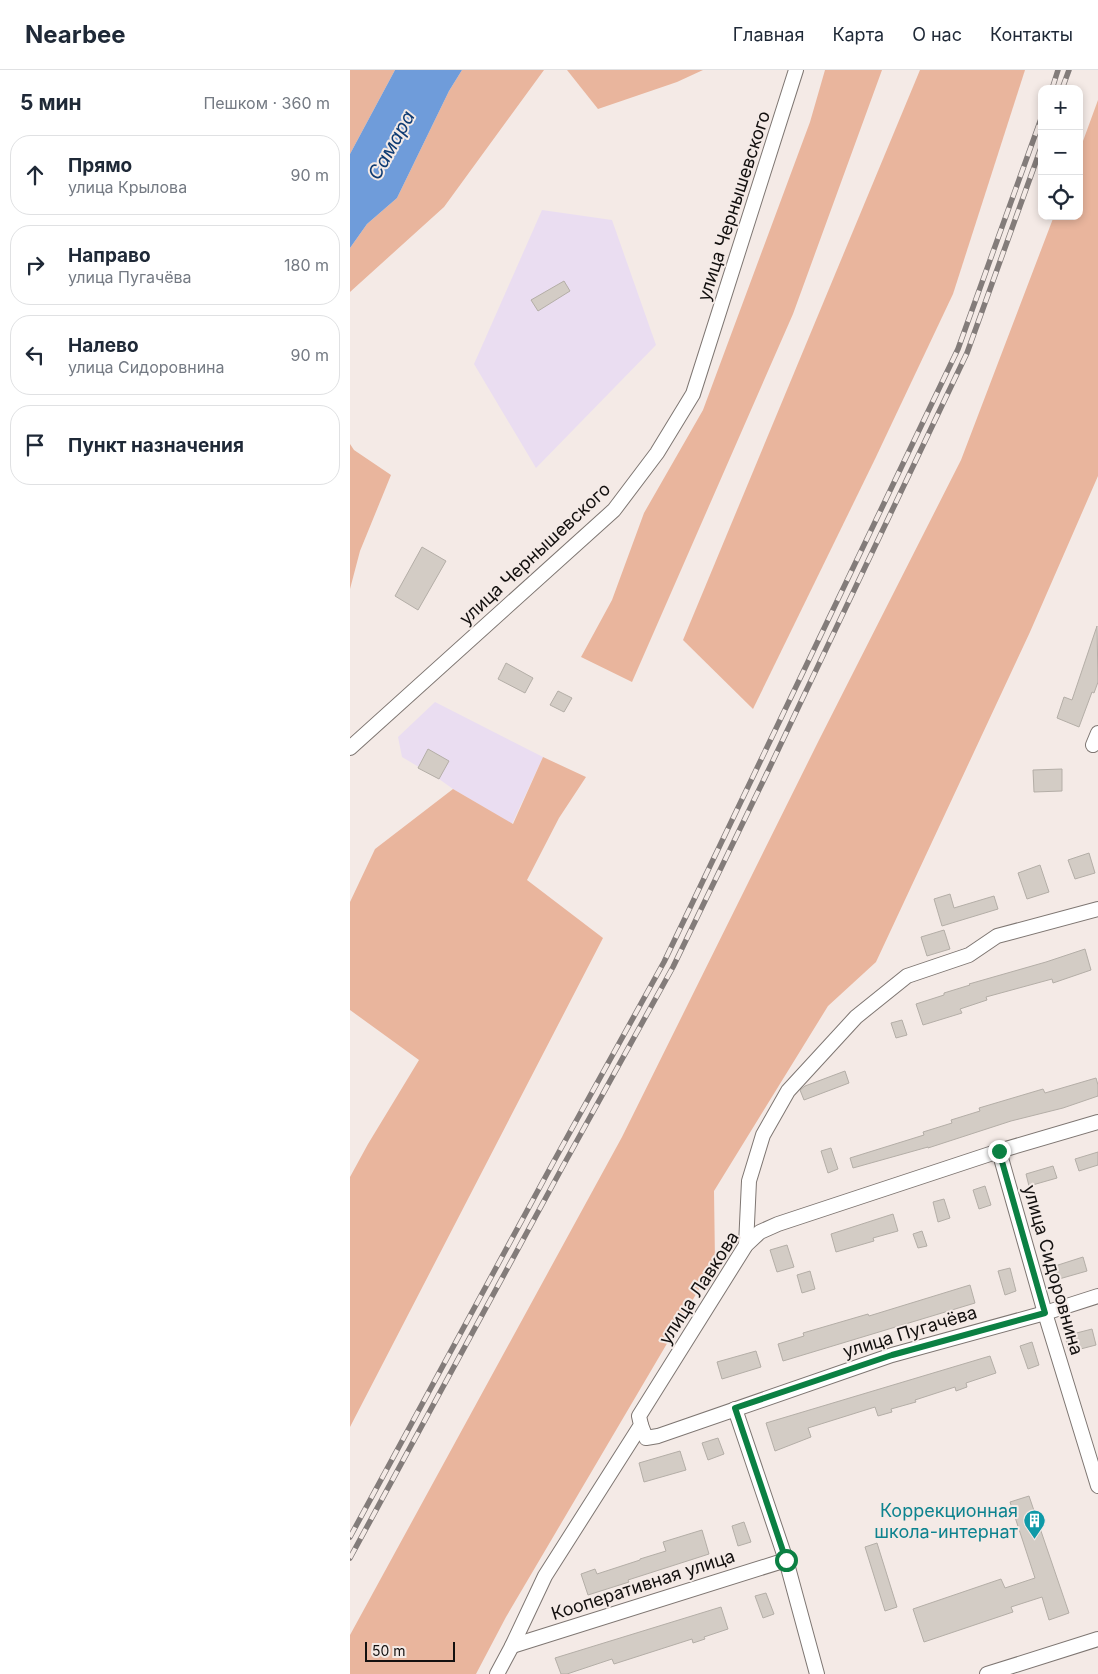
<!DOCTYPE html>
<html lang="ru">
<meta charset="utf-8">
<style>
:root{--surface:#fff;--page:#f2f2f3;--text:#1f2937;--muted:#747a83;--line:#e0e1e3}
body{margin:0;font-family:Inter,sans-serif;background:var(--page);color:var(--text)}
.controls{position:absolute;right:15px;top:15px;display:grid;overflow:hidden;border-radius:10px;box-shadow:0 2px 8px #0003}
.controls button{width:45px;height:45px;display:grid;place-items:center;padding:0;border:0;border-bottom:1px solid var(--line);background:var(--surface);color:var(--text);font:25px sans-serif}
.scale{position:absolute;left:15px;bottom:12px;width:90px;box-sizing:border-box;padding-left:5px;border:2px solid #13100f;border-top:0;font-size:14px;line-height:18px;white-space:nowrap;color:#13100f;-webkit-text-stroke:4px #f4eae6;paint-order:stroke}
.stop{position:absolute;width:15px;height:15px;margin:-11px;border:4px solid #0b8043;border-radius:50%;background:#fff}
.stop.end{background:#0b8043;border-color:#fff;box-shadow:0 1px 5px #0008}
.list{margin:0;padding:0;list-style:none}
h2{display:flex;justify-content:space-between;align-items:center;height:65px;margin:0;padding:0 20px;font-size:21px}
h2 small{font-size:16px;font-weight:400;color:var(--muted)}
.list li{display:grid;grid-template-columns:32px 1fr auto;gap:15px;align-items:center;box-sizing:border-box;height:80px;margin:0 10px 10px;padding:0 10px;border:1px solid var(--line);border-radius:20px}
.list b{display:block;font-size:19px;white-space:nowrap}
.list p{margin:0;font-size:16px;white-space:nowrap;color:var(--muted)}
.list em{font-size:16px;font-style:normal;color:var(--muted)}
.icon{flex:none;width:28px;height:28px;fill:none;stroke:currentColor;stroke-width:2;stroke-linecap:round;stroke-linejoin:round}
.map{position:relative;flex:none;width:748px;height:1604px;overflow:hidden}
header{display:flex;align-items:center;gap:30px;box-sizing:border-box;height:70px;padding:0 25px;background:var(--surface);border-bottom:1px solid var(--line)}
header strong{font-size:24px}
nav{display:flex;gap:28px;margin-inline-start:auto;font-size:18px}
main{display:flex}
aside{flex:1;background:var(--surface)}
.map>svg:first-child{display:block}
.industrial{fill:#eaddf1}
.green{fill:#e9b59d}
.water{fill:#6f9cda}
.building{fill:#d3ccc5;stroke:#b4aea7}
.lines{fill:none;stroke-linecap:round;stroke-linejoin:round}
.minor-casing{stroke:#7e7672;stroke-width:16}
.minor{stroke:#fff;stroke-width:14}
.rail-casing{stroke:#837c7a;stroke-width:5.5}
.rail{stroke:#f4eae6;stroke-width:4;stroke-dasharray:11;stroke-linecap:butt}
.route{stroke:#0b8043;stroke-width:6}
.labels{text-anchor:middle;stroke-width:4;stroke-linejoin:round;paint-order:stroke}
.street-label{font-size:18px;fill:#13100f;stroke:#f4eae6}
.culture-label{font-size:18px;fill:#0d838f;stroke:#f4eae6;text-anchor:end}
.water-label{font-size:19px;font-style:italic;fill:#0e3b73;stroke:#f4eae6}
</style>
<header>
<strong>Nearbee</strong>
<nav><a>Главная</a><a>Карта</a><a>О нас</a><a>Контакты</a></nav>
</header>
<main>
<aside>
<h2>5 мин<small>Пешком · 360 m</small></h2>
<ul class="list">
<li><svg class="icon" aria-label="ahead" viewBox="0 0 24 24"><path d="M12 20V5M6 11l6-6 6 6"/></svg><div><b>Прямо</b><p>улица Крылова</p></div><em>90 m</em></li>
<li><svg class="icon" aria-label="right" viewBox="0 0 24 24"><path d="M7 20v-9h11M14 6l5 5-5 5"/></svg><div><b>Направо</b><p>улица Пугачёва</p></div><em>180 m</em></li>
<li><svg class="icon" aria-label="left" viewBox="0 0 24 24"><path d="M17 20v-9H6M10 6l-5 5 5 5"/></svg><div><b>Налево</b><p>улица Сидоровнина</p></div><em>90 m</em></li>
<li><svg class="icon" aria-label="arrive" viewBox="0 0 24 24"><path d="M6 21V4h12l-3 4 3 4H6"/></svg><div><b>Пункт назначения</b></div></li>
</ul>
</aside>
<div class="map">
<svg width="748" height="1604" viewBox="0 0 748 1604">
<rect width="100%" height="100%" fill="#f4eae6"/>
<!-- industrial -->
<g class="industrial">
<path d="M192,140L262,150L306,275L186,398L124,294Z"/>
<path d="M85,632L193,687L162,754L103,719L89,709L52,687L48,667Z"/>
</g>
<!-- green -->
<g class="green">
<path d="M0,0H45L0,84Z"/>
<path d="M112,0H194L94,137L0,222V178L17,154L47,128L99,21Z"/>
<path d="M217,0H353L327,12L248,39Z"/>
<path d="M475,0H532L443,244L282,612L231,587L262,530L294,443L353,340L460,52Z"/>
<path d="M570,0H675L603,224L525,389L403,639L333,570Z"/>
<path d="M748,30V406L680,562L526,892L478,936L364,1121L365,1192L156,1547L126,1604H0V1565L272,1067L469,670L611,390L704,146H729V82Z"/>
<path d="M0,374L4,380L41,405L10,481L0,519Z"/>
<path d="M193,687L236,707L209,748L177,810L253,868L0,1357V1107L18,1074L69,990L0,940V832L25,779L103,719L163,754Z"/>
</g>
<!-- water -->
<path class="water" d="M45,0H112L99,21L47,128L17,154L0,178V84Z"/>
<!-- building -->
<g class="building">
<path d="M214,211L220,221L188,241L181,230Z"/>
<path d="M72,477L96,491L68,540L45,526Z"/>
<path d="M747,556L748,612L744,623L742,622L729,657L707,648L714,627L722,630Z"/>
<path d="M156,593L183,608L175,623L148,609Z"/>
<path d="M208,621L222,628L214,642L200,635Z"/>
<path d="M78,679L99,691L89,709L68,698Z"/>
<path d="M712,699V721L684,722L683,700Z"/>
<path d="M739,783L745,803L725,809L718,790Z"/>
<path d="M690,795L699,822L677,829L668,803Z"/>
<path d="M600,824L604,838L644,826L648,839L592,856L584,829Z"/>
<path d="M594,860L600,879L577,886L571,867Z"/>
<path d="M735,879L741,900L703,913L702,909L636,927L637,930L610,939L612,943L573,955L566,934L594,925V923L620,915L619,914L696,892Z"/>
<path d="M552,950L557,965L546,968L541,953Z"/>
<path d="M495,1001L499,1013L454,1030L450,1020L455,1016Z"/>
<path d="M746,1008L748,1015V1026L713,1038L661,1051L578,1078V1077L503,1098L500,1088L574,1065L573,1062L602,1053L601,1050L630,1041L629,1038L693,1019L695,1023Z"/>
<path d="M481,1078L488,1099L478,1103L471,1081Z"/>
<path d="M748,1082V1095L729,1101L725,1089Z"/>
<path d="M703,1096L707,1108L679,1116L676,1104Z"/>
<path d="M635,1116L641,1135L629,1139L623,1120Z"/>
<path d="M594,1129L600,1148L588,1152L583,1132Z"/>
<path d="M543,1144L548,1161L523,1168L524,1171L486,1182L481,1164Z"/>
<path d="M572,1161L577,1176L568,1178L563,1164Z"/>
<path d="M437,1175L444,1197L427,1202L420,1180Z"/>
<path d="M733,1187L737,1201L709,1209L705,1196Z"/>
<path d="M660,1198L666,1221L655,1225L648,1201Z"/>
<path d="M460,1201L465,1219L452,1223L447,1205Z"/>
<path d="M620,1215L625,1233L433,1291L428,1274L454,1266L453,1263L518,1244L519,1246Z"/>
<path d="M742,1259L746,1275L719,1282L715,1266Z"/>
<path d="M682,1272L689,1295L678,1299L670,1276Z"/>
<path d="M406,1281L411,1297L372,1309L367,1292Z"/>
<path d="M640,1286L646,1303L616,1313L617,1317L606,1321L605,1317L565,1330L566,1332L541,1339L542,1342L528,1346L525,1337L458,1358L461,1367L425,1381L416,1353Z"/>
<path d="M368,1368L374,1384L358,1390L352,1373Z"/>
<path d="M330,1381L336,1400L294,1412L289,1393Z"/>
<path d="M679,1426L719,1543L699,1550L692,1527L661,1537L663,1542L574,1572L563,1539L651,1509L655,1518L685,1508L660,1432Z"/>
<path d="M394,1452L401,1472L388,1476L382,1456Z"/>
<path d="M352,1460L359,1484L278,1510L279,1512L238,1525L231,1504L245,1499L247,1504L290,1490V1489L316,1481L313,1472Z"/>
<path d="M527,1473L547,1537L535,1541L515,1477Z"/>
<path d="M416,1523L424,1544L413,1548L405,1526Z"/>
<path d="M371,1537L378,1559L354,1567L355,1569L343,1573L342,1569L264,1594L262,1589L217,1604H211L205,1588Z"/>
</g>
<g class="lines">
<defs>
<g id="minor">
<path d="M743,675L748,663"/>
<path d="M0,678L264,440L307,383L343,324L446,0"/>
<path d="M649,1081L695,1243L748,1416"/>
<path d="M396,1175L399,1111L413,1065L438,1021L506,947L557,906L619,885L647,866L748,839"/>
<path d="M385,1339L436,1490L467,1604"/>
<path d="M291,1355L296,1368L308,1366L542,1285L695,1243L748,1226"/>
<path d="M162,1576L436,1490"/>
<path d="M147,1604L162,1576L195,1506L291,1355L289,1346L396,1175L410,1162L428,1154L649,1081L748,1052"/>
<path d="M637,1604L748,1569"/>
</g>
</defs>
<!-- minor casing -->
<use href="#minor" class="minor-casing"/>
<!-- minor -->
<use href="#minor" class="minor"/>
<defs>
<g id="rail">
<path d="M702,19L708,0"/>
<path d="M712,19L719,0"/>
<path d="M0,1467L204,1091L314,892L608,279L692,46"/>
<path d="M0,1488L213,1096L323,897L418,701L617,283L692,75"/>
</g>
</defs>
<!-- rail casing -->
<use href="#rail" class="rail-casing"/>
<!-- rail -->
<use href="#rail" class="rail"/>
</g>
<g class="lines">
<!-- route -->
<path class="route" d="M436,1490L385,1338L542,1285L695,1243L649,1081"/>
</g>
<!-- icons -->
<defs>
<symbol id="building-pin" viewBox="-11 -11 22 30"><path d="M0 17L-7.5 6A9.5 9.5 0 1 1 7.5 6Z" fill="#0f9aa8" stroke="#f4eae6"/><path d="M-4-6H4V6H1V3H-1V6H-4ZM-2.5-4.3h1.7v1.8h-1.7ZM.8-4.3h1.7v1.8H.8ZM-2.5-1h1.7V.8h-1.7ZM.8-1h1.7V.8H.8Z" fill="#fff"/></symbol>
</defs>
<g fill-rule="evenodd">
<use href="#building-pin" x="672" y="1438" width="25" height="34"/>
</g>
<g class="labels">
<!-- street labels -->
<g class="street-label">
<text transform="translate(384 136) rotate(-72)" y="6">улица Чернышевского</text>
<text transform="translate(185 484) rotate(-43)" y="6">улица Чернышевского</text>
<text transform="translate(703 1200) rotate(74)" y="6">улица Сидоровнина</text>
<text transform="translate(349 1218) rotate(-57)" y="6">улица Лавкова</text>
<text transform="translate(560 1262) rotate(-17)" y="6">улица Пугачёва</text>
<text transform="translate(293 1515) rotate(-18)" y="6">Кооперативная улица</text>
</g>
<!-- culture labels -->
<g class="culture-label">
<text x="668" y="1447">Коррекционная<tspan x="668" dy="21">школа-интернат</tspan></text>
</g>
<!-- water labels -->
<g class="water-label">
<text transform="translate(41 75) rotate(-61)" y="7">Самара</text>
</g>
</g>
</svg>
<div class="controls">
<button>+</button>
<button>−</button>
<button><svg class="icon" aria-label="locate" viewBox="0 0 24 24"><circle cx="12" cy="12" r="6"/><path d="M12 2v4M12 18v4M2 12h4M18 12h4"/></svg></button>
</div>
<div class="scale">50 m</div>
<div class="stop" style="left:436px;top:1490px"></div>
<div class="stop end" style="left:649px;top:1081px"></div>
</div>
</main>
